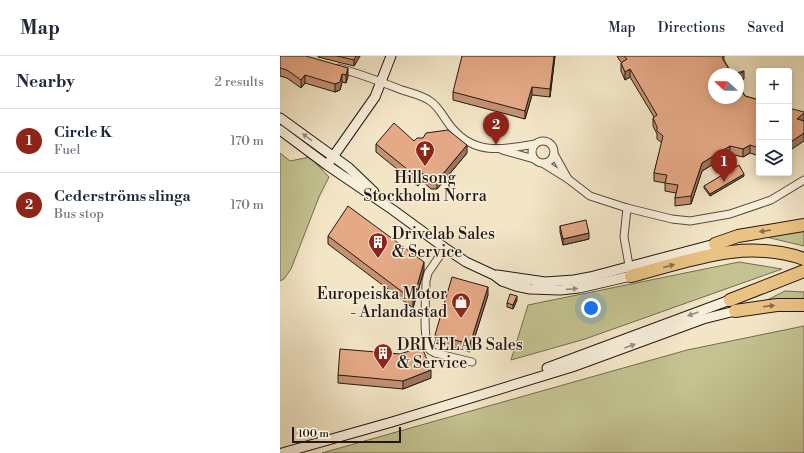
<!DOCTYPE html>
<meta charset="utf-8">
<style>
:root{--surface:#fff;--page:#f2f2f3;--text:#1f2937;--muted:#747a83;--line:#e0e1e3;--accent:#8f2418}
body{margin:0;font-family:"Libre Bodoni",serif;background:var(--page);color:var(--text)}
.controls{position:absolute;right:12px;top:12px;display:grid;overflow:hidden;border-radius:4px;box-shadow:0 2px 10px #0003}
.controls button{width:36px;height:36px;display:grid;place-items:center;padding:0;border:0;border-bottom:1px solid var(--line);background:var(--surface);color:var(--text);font:20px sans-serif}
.compass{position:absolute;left:428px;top:12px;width:36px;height:36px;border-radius:50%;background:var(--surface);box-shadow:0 2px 10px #0003;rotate:291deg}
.scale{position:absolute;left:12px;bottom:10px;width:109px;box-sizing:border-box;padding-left:4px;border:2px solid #231811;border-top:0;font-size:11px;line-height:14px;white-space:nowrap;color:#231811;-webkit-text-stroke:3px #f7efdb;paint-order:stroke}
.you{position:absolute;left:311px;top:252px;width:14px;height:14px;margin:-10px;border:3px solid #fff;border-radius:50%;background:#1a73e8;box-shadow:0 0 0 6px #1a73e833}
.badge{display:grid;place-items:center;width:26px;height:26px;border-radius:50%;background:var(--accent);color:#fff;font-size:13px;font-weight:700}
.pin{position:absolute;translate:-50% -33px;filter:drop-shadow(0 1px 2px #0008)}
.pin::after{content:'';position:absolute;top:21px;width:14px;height:12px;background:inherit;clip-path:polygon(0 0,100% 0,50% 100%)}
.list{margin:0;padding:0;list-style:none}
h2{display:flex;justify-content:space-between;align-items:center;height:52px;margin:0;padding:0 16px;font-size:17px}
h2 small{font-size:13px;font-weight:400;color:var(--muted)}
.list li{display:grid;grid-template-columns:26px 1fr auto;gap:12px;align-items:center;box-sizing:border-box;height:64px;padding:0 16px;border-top:1px solid var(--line)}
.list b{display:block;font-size:15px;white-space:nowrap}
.list p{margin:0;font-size:13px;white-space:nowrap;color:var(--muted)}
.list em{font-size:13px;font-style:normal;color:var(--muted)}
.icon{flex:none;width:22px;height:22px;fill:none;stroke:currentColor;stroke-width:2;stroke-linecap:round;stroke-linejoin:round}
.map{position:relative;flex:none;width:524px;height:397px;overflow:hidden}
header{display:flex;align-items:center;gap:24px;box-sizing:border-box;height:56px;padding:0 20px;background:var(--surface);border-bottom:1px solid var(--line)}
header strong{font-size:19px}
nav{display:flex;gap:22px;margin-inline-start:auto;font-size:14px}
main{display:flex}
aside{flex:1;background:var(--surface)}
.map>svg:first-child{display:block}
.green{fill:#c3c290;stroke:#736d50}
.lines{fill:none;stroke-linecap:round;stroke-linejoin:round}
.street-casing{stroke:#574c3e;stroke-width:9}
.secondary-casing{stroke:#231811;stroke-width:11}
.highway-casing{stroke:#231811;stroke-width:14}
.street{stroke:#f7efdb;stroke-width:7}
.secondary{stroke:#f7efdb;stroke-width:9}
.highway{stroke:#eac384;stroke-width:12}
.wall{fill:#c59173;stroke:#231811}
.shaded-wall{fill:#a0765e;stroke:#231811}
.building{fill:#e5a986;stroke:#231811}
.oneway{fill:#988e80}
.oneway2{fill:#866e4a}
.labels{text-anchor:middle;stroke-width:3;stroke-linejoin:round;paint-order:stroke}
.poi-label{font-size:16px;fill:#231811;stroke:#f7efdb;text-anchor:start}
</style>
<header>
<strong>Map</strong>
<nav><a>Map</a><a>Directions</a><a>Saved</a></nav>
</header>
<main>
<aside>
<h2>Nearby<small>2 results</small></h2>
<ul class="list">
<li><span class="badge">1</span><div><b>Circle K</b><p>Fuel</p></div><em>170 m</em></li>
<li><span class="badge">2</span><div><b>Cederströms slinga</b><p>Bus stop</p></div><em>170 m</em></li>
</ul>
</aside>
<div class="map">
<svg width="524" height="397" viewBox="0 0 524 397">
<rect width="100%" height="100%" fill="#f3e6c7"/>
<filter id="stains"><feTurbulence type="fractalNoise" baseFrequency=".005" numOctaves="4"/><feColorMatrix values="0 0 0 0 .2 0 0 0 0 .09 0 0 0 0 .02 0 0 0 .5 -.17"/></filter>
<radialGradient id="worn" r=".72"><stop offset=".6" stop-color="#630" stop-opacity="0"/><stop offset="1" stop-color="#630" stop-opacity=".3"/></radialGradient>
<!-- green -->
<g class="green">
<path d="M0,97L10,105L30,101L49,121L39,141L11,213L4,223L0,225Z"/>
<path d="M524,175V190L486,181H487Z"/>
<path d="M459,206L502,213L305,283L231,304L248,249Z"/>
<path d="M505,235L524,236V244L481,247Z"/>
<path d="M524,270V397H42L407,294Z"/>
</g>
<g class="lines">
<defs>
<g id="street">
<path d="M59,12C81,18 101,26 122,34C131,37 142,39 150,45C160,51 165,65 173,73C196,100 225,93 255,88"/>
<circle cx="263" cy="96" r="11"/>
<path d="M222,94L254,103"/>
<path d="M274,98L288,123"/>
<path d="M264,108L288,123L310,140L347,152L392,163L410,165L450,158L491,144L524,124"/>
<path d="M347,152L344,181L350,215"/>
<path d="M165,192L148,217L146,225C146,238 142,286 150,294C151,295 154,296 155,297L192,306"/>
</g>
<g id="secondary">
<path d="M0,62L69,112L94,136"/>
<path d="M0,74L47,109L113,154L165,192L186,206L214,219L222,225L236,230L250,233L280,234L299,232L351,220"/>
<path d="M50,105L95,41L111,0"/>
<path d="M217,219L265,226L294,224L310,221L435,188"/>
<path d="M267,312L450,244"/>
<path d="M2,397L112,366L292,311L423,263L455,255"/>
</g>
<g id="highway">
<path d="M435,188L458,180L524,169"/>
<path d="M351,220C409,205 464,182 524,203"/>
<path d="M450,244L524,215"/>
<path d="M455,255L497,249H524"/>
</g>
</defs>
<!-- street casing -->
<use href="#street" class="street-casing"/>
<!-- secondary casing -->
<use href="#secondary" class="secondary-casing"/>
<!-- highway casing -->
<use href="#highway" class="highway-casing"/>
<!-- street -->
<use href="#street" class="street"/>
<!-- secondary -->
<use href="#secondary" class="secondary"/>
<!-- highway -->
<use href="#highway" class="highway"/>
</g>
<!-- wall -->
<g class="wall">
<path d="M0,0H26L68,20L66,27L62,26L60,34L55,36L25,27L21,32L7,22L0,20Z"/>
<path d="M38,0H80L74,10L38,1Z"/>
<path d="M275,0L270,41L252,39L245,63L173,44V36Z"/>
<path d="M337,0H444V4L465,40L479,44V100L470,97L463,101L450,98L422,115L411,148L395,150V142L396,137L385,135V127L374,125V117L382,87L377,83V78L373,70V62L374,61L350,21L345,24L341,15V7H342L340,5Z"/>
<path d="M134,85L187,97L157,133H151L142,125L138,130L96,96V88Z"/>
<path d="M464,120L430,140L424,132V130Z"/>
<path d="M280,170L309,183L283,189L280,176Z"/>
<path d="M48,180L144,214L133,252L48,188Z"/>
<path d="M208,239L190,296L155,287V279Z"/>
<path d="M237,244L233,253L227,251V247Z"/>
<path d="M58,319L151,322L123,333L58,327Z"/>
</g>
<!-- shaded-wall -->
<g class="shaded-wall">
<path d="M76,0H80L74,10V4Z"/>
<path d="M274,0H275L270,41V33Z"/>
<path d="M68,12V20L66,27V19Z"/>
<path d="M350,13V21L345,24V16Z"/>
<path d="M464,15V23L458,27V19Z"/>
<path d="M62,18V26L60,34L55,36V28Z"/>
<path d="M25,19V27L21,32V24Z"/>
<path d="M252,31V39L245,63V55Z"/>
<path d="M524,57V65L517,63Z"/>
<path d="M524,77V85L509,95V87Z"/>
<path d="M187,89V97L157,133V125Z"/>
<path d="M470,89V97L463,101V93Z"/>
<path d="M450,90V98L422,115L411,148V140L422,107Z"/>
<path d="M142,117V125L138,130V122Z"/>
<path d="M464,118V120L430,140V138Z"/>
<path d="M309,177V183L283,189V183Z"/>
<path d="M144,206V214L133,252V244Z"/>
<path d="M208,231V239L190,296V288Z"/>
<path d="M237,240V244L233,253V249Z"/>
<path d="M151,314V322L123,333V325Z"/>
</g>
<!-- building -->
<g class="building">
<path d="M0,0H26L68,12L66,19L62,18L60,26L55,28L25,19L21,24L7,14L0,12Z"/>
<path d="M57,0H76L74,4Z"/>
<path d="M182,0H274L270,33L252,31L245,55L173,36Z"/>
<path d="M344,0H444L442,2L452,18H434V42H458V29L465,40L479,44V92L470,89L463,93L450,90L422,107L411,140L395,142L398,129L385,127L387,119L374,117L383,80L377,75V71L373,62L377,59L350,13L345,16L341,7L347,3Z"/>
<path d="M464,15L458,19V18H452Z"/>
<path d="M509,52L524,56V57L517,63L524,65V77L509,87Z"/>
<path d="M114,67L134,85L137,82H143L146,77L168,74L187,89L157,125H151L142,117L138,122L96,88Z"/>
<path d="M459,109L464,118L430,138L424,130Z"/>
<path d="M68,150L144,206L133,244L48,180Z"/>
<path d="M306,164L309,177L283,183L280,170Z"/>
<path d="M172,221L208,231L190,288L155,279Z"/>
<path d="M230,238L237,240L233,249L227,247Z"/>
<path d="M142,291L151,314L123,325L58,319L60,293L120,298Z"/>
</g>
<!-- one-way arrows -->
<defs><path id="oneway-solid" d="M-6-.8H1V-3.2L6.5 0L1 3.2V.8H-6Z"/></defs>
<g class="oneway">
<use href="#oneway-solid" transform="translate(27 81) rotate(-144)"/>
<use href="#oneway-solid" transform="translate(292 233) rotate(-4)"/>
<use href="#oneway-solid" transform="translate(413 258) rotate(160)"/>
<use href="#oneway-solid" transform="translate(350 290) rotate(-20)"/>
</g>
<g class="oneway2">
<use href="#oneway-solid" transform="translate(485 175) rotate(171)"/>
<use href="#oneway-solid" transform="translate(389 210) rotate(-15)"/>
<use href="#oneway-solid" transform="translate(489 250) rotate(-7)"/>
</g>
<!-- icons -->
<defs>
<symbol id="church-pin" viewBox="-11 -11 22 30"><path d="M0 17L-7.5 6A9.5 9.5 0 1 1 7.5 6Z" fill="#8f2418" stroke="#f7efdb"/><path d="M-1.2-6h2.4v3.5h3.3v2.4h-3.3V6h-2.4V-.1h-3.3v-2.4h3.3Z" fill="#fff"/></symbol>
<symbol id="building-pin" viewBox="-11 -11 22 30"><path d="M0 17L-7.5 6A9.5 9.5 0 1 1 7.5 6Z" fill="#8f2418" stroke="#f7efdb"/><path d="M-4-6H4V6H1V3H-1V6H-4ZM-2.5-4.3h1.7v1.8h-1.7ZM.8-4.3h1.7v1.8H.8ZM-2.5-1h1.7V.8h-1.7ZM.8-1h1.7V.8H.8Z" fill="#fff"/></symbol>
<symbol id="shop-pin" viewBox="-11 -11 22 30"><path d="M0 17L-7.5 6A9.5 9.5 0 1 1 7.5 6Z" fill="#8f2418" stroke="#f7efdb"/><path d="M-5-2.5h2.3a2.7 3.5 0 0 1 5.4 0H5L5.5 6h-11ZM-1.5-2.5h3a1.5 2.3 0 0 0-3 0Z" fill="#fff"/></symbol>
</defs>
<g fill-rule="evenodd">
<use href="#church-pin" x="134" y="83" width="22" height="30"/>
<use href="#building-pin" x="87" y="175" width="22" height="30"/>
<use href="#shop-pin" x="170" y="235" width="22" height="30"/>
<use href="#building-pin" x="92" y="286" width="22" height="30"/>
</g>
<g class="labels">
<!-- poi labels -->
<g class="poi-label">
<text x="145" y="127" text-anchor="middle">Hillsong<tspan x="145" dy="18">Stockholm Norra</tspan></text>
<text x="112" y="183">Drivelab Sales<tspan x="112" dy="18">&amp; Service</tspan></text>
<text x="167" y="243" text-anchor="end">Europeiska Motor<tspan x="167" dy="18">- Arlandastad</tspan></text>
<text x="117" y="294">DRIVELAB Sales<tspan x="117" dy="18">&amp; Service</tspan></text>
</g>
</g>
<rect width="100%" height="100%" filter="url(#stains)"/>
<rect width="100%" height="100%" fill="url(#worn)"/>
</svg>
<div class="controls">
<button>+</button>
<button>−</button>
<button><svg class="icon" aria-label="layers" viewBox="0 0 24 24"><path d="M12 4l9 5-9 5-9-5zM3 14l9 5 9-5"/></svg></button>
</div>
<svg class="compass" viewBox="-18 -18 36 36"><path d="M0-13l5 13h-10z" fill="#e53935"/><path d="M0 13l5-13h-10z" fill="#747a83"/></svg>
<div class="scale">100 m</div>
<div class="you"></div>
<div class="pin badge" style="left:444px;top:126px">1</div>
<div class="pin badge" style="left:216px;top:89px">2</div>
</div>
</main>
